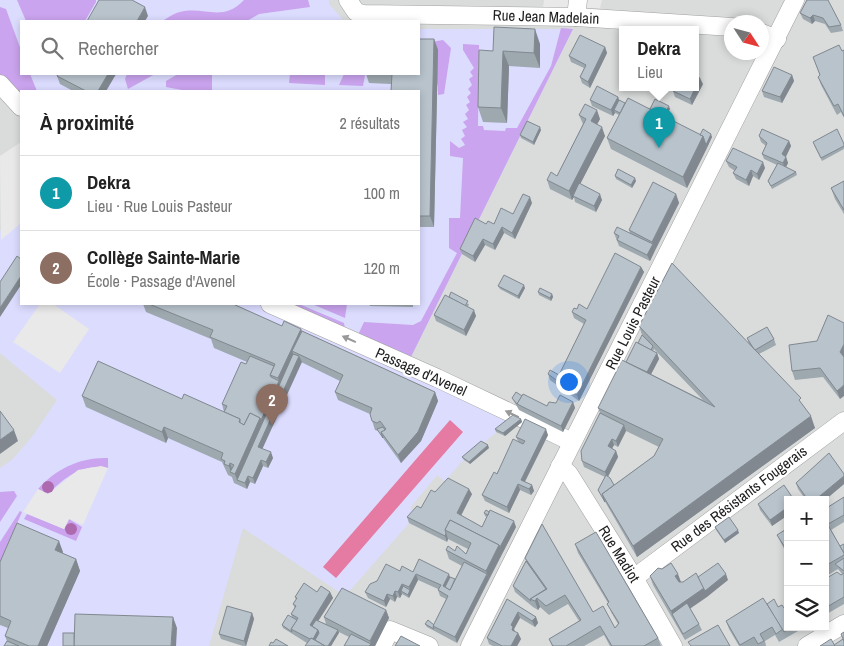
<!DOCTYPE html>
<html lang="fr">
<meta charset="utf-8">
<style>
:root{--surface:#fff;--page:#f2f2f2;--text:#222;--muted:#767676;--line:#e0e0e0;--accent:#0f766e}
body{margin:0;font-family:"Archivo Narrow",sans-serif;background:var(--page);color:var(--text)}
.controls{position:absolute;right:15px;bottom:15px;display:grid;overflow:hidden;border-radius:0px;box-shadow:0 2px 8px #0003}
.controls button{width:45px;height:45px;display:grid;place-items:center;padding:0;border:0;border-bottom:1px solid var(--line);background:var(--surface);color:var(--text);font:25px sans-serif}
.compass{position:absolute;left:724px;top:15px;width:45px;height:45px;border-radius:50%;background:var(--surface);box-shadow:0 2px 8px #0003;rotate:126deg}
.you{position:absolute;left:568px;top:381px;width:18px;height:18px;margin:-12px;border:4px solid #fff;border-radius:50%;background:#1a73e8;box-shadow:0 0 0 8px #1a73e833}
.badge{display:grid;place-items:center;width:32px;height:32px;border-radius:50%;background:var(--accent);color:#fff;font-size:16px;font-weight:700}
.pin{position:absolute;translate:-50% -41px;filter:drop-shadow(0 1px 2px #0008)}
.pin::after{content:'';position:absolute;top:26px;width:18px;height:15px;background:inherit;clip-path:polygon(0 0,100% 0,50% 100%)}
.popup{position:absolute;left:619px;top:26px;width:80px;height:65px;box-sizing:border-box;display:grid;place-content:center;border-radius:0px;background:var(--surface);filter:drop-shadow(0 1px 4px #0005);font-size:16px;white-space:nowrap;color:var(--muted)}
.popup b{font-size:19px;color:var(--text)}
.popup::after{content:'';position:absolute;left:50%;top:100%;margin-left:-10px;border:10px solid transparent;border-top-color:var(--surface)}
.list{margin:0;padding:0;list-style:none}
h2{display:flex;justify-content:space-between;align-items:center;height:65px;margin:0;padding:0 20px;font-size:21px}
h2 small{font-size:16px;font-weight:400;color:var(--muted)}
.list li{display:grid;grid-template-columns:32px 1fr auto;gap:15px;align-items:center;box-sizing:border-box;height:75px;padding:0 20px;border-top:1px solid var(--line)}
.list b{display:block;font-size:19px;white-space:nowrap}
.list p{margin:0;font-size:16px;white-space:nowrap;color:var(--muted)}
.list em{font-size:16px;font-style:normal;color:var(--muted)}
.icon{flex:none;width:28px;height:28px;fill:none;stroke:currentColor;stroke-width:2;stroke-linecap:round;stroke-linejoin:round}
.map{position:relative;flex:none;width:844px;height:646px;overflow:hidden}
.search{position:absolute;background:var(--surface);box-shadow:0 2px 8px #0003;left:20px;top:20px;width:400px;height:55px;display:flex;align-items:center;gap:12px;box-sizing:border-box;padding:0 18px;border-radius:0px;color:var(--muted);font-size:19px}
.panel{position:absolute;background:var(--surface);box-shadow:0 2px 8px #0003;left:20px;top:90px;width:400px;height:215px;border-radius:0px}
.map>svg:first-child{display:block}
.residential{fill:#dadcdc;fill-rule:evenodd}
.education{fill:#dcdcff}
.grass{fill:#caa4ee}
.pitch{fill:#e57aa2}
.parking{fill:#e9e9e9}
.lines{fill:none;stroke-linecap:round;stroke-linejoin:round}
.minor-casing{stroke:#a1a1a1;stroke-width:19}
.minor{stroke:#fff;stroke-width:18}
.tree{fill:#ae6aae}
.wall{fill:#9ea8af;fill-rule:evenodd}
.shaded-wall{fill:#81888f}
.building{fill:#b8c3cc;stroke:#81888f}
.oneway{fill:#999}
.labels{text-anchor:middle;stroke-width:4.5;stroke-linejoin:round;paint-order:stroke}
.street-label{font-size:15px;fill:#1d1d1d;stroke:#fff}
</style>
<div class="map">
<svg width="844" height="646" viewBox="0 0 844 646">
<rect width="100%" height="100%" fill="#e2e7f0"/>
<!-- residential -->
<path class="residential" d="M0,0H844V646H0ZM21,21H419V74H21ZM732,22H762V52H732ZM623,29H695V87H623ZM21,91H419V304H21ZM788,500H825V627H788Z"/>
<!-- education -->
<g class="education">
<path d="M0,0H329V4L344,21H21V74H419V29H573L410,359L286,304H419V91H21L0,78Z"/>
<path d="M21,216V304H260L514,418L464,459L445,481L437,475L410,508L417,514L345,596L243,528L209,646H0V468L12,460L32,437L57,400L0,353V231Z"/>
</g>
<!-- grass -->
<g class="grass">
<path d="M17,0H96V2L85,21H26Z"/>
<path d="M244,0H308L310,7L259,14L247,21H162C168,18 174,13 180,12C205,6 222,23 244,0Z"/>
<path d="M0,7L6,9L21,50V74H30L37,91H21V101L0,78Z"/>
<path d="M561,28L573,29L410,359L358,335L364,322L413,325L421,321L457,253L449,248V218H460L463,158L450,156V141L459,148L465,145L461,139L465,136L462,130L467,127L463,122L468,119L465,114L469,110L466,105L470,102L467,97L471,93L468,89L472,85L469,79L473,76L470,72L474,68L463,50V44L479,45L478,126H483L484,130L505,131L506,128H517L551,66Z"/>
<path d="M443,40L451,48L444,94L438,95V86L419,44Z"/>
<path d="M127,74H155L128,89L125,79Z"/>
<path d="M178,74H212V91H187L166,87V81Z"/>
<path d="M290,74H325V85L289,83Z"/>
<path d="M344,74L365,75L363,86L339,85Z"/>
<path d="M286,304H299L344,323L345,329Z"/>
<path d="M312,304H347L345,318Z"/>
<path d="M108,458V468C83,463 65,477 48,494L38,489C56,469 80,457 108,458Z"/>
<path d="M14,491L17,496L0,522V492Z"/>
<path d="M20,511L22,512L0,563V542Z"/>
<path d="M27,514L64,529L69,519L82,527L76,541L24,519Z"/>
</g>
<!-- pitch -->
<path class="pitch" d="M450,420L463,432L336,578L323,567Z"/>
<!-- parking -->
<g class="parking">
<path d="M544,0H602L600,8H543Z"/>
<path d="M21,142V223L1,240L0,156Z"/>
<path d="M40,304H53L89,329L60,373L13,342Z"/>
<path d="M101,466L108,468L83,525L69,519L64,529L23,512L38,489L48,494L78,470Z"/>
</g>
<g class="lines">
<defs>
<g id="minor">
<path d="M348,0L356,12L363,14L576,17L732,27"/>
<path d="M576,17L578,0"/>
<path d="M762,33L777,39"/>
<path d="M0,84L21,107"/>
<path d="M270,304L437,378L572,442"/>
<path d="M560,466L569,474L634,578L673,646"/>
<path d="M634,578L844,421"/>
<path d="M382,646L390,630L429,646"/>
<path d="M470,646L795,0"/>
<path d="M807,646L844,624"/>
</g>
</defs>
<!-- minor casing -->
<use href="#minor" class="minor-casing"/>
<!-- minor -->
<use href="#minor" class="minor"/>
</g>
<!-- trees -->
<g class="tree">
<circle cx="48" cy="487" r="6"/>
<circle cx="71" cy="529" r="6"/>
</g>
<!-- wall -->
<g class="wall">
<path d="M807,0L841,25L843,31L831,33L825,24L815,21L812,24L803,19L800,13Z"/>
<path d="M434,39L438,50L434,227H419V91L391,84L369,83L366,74H419Z"/>
<path d="M540,44V68L509,66L507,123L483,122L478,107L493,51Z"/>
<path d="M605,47L607,53L590,88L582,83L580,77L584,68L571,62L569,56Z"/>
<path d="M844,50V118L841,112L837,115L821,85L818,77L820,75L813,57Z"/>
<path d="M58,74H116L106,91H73L60,84L57,76Z"/>
<path d="M792,75L794,81L782,103L764,97L762,91Z"/>
<path d="M703,84L692,105L675,97L673,91Z"/>
<path d="M618,97L619,100L625,103L650,109H670L665,117L700,135L712,137L687,188L611,149L607,138L619,115L615,113L613,116L592,106L590,100Z"/>
<path d="M579,115L600,119L597,124L605,136L580,184L602,200L596,212L575,202L574,197L572,200L550,189L547,180L557,176L583,124Z"/>
<path d="M541,130L534,145L521,138L520,135Z"/>
<path d="M759,136L789,141L791,146L786,157L788,163L786,167L796,172L797,175L772,189L768,181L777,165L764,159L762,154L766,146L761,142Z"/>
<path d="M844,144V149L822,161L814,145Z"/>
<path d="M726,161L765,168L759,180L753,176L749,186L736,179L733,173L735,171L729,167Z"/>
<path d="M615,176L636,181L632,188L616,179Z"/>
<path d="M844,181V214L835,199L831,188Z"/>
<path d="M676,194L679,203L650,261L619,246L614,233H630L629,230Z"/>
<path d="M532,203L515,239L504,233L495,250L485,245L475,262L462,254L460,249L486,224H494Z"/>
<path d="M641,267L644,272L579,401L550,380L548,374L559,375L584,324L574,318L572,312L577,309H587Z"/>
<path d="M498,286L525,288L519,299L500,289Z"/>
<path d="M538,292L552,294L553,297L551,301L539,295Z"/>
<path d="M449,297L469,304L468,307L476,316L466,336L436,321L434,315Z"/>
<path d="M143,304H233L282,326L301,329L302,331L435,392L438,401L421,441L401,463L378,431L375,430L370,414L338,400L335,392L340,381L301,362L262,448L273,458L268,468L263,466L255,484L250,482L247,489L234,483L232,477L228,475L222,462L168,438L166,443L86,407L82,396L182,399L224,412L222,404L247,362L214,348L211,339L146,312Z"/>
<path d="M369,304H413V307L370,306Z"/>
<path d="M828,315L840,399L823,377L795,380L792,371L817,341Z"/>
<path d="M639,326L749,344L747,338L774,339L776,345L759,354L804,407L815,428L637,557L600,493L598,490L605,477L584,467L582,461L600,413L598,408L638,343L642,335ZM654,349L703,400L651,374L659,359L657,353L653,351ZM626,431L659,447L654,456L614,485L608,477L618,457L616,451L612,448L614,445L618,447Z"/>
<path d="M522,396L547,406L556,403L573,402L575,408L563,432L519,410L512,398Z"/>
<path d="M521,419L522,422L505,436L496,432L495,429Z"/>
<path d="M548,435L525,482L532,485L534,491L531,495L520,490L509,513L485,501L482,495L518,441L516,437Z"/>
<path d="M489,448L470,464L464,460L462,457Z"/>
<path d="M844,474V484L825,500H806L798,489L796,483Z"/>
<path d="M435,492L472,494L461,516L482,527L487,517L485,516L484,513L516,527L457,643L427,627L425,624L434,625L446,599L440,596L438,590V589L418,580L409,598L402,594L400,598L397,597L395,602L390,599L386,607L368,598L365,592L377,581L400,571L450,577L455,579L462,566L449,559L446,550L455,551L466,554L468,549L448,539L447,542L409,523L407,517L421,508Z"/>
<path d="M844,497V522L831,530L840,546L844,544V604L825,615V579L842,574L838,569L825,577V509Z"/>
<path d="M788,500V515L772,526L760,510L758,504Z"/>
<path d="M715,527L739,533L725,543L716,530Z"/>
<path d="M788,528V556L781,543L777,535Z"/>
<path d="M575,544L658,638L661,646H610L604,635L584,646H552L549,639L579,621L568,604L549,615L540,607L538,610L533,607L515,592L513,586L526,561L525,558L593,612L615,628L618,624L611,612L608,603L578,553Z"/>
<path d="M63,552L62,554L76,559L80,571L47,646H4L7,641L5,636L8,628L0,625V562Z"/>
<path d="M650,576L681,582L728,580L690,608L699,624L702,630L685,640L653,585Z"/>
<path d="M317,592H330L333,598L318,621L326,624L324,617L386,610L389,618L375,646H344L349,637L339,632L331,646H305L307,643L283,628L282,625L292,617L291,614L295,609L293,604L296,600L295,597Z"/>
<path d="M507,599L536,617L538,623L535,627L520,618L514,629L515,632L518,633L521,639L517,646H493L489,644L487,638Z"/>
<path d="M767,604L788,627H805L779,642L775,635L765,641L766,646H739L729,629L726,621Z"/>
<path d="M252,613L254,619L246,646H243L221,639L219,634Z"/>
</g>
<!-- shaded-wall -->
<g class="shaded-wall">
<path d="M145,7L148,16L145,21H137Z"/>
<path d="M813,15L815,21L812,24L810,18Z"/>
<path d="M535,29L540,44V68L534,53Z"/>
<path d="M434,39L438,50L434,227L430,216Z"/>
<path d="M605,47L607,53L590,88L588,82Z"/>
<path d="M503,51L509,66L507,123L501,108Z"/>
<path d="M108,74H116L106,91H98Z"/>
<path d="M792,75L794,81L782,103L780,97Z"/>
<path d="M700,78L703,84L692,105L690,99Z"/>
<path d="M618,97L620,103L614,110L615,113L613,116L611,110Z"/>
<path d="M669,106L670,109L662,123L661,120Z"/>
<path d="M597,110L600,119L594,130L591,121Z"/>
<path d="M540,127L541,130L534,145L533,142Z"/>
<path d="M602,127L605,136L574,196H573L574,197L572,200L569,191Z"/>
<path d="M711,134L712,137L707,148L706,145Z"/>
<path d="M703,136L707,148L687,188L683,177Z"/>
<path d="M789,141L791,146L784,160L782,154Z"/>
<path d="M786,157L788,163L785,169L783,163Z"/>
<path d="M763,162L765,168L759,180L757,174Z"/>
<path d="M751,170L753,176L749,186L746,180Z"/>
<path d="M635,178L636,181L632,188L631,185Z"/>
<path d="M600,194L602,200L596,212L594,206Z"/>
<path d="M676,194L679,203L655,250L652,242Z"/>
<path d="M530,197L532,203L515,239L512,233Z"/>
<path d="M502,227L504,233L495,250L493,244Z"/>
<path d="M483,239L485,245L475,262L473,256Z"/>
<path d="M653,244L655,250L650,261L647,255Z"/>
<path d="M641,267L644,272L579,401L577,395Z"/>
<path d="M21,276V285L0,317V308Z"/>
<path d="M524,285L525,288L519,299L518,296Z"/>
<path d="M552,294L553,297L551,301L550,298Z"/>
<path d="M474,310L476,316L466,336L464,330Z"/>
<path d="M301,329L305,340L292,351L296,360L237,480L235,474L260,418L279,381L278,378Z"/>
<path d="M844,344V360L840,352Z"/>
<path d="M657,353L659,359L647,382L645,376Z"/>
<path d="M299,356L302,362L261,452L258,447Z"/>
<path d="M844,385V396L840,399L837,391Z"/>
<path d="M435,392L438,401L421,441L401,463L398,455Z"/>
<path d="M573,402L575,408L563,432L561,426Z"/>
<path d="M811,416L815,428L637,557L633,546Z"/>
<path d="M521,419L522,422L505,436L503,433Z"/>
<path d="M624,425L626,431L618,447L616,441Z"/>
<path d="M164,427L168,438L166,443L162,432Z"/>
<path d="M546,429L548,435L523,485L521,480Z"/>
<path d="M14,430L18,441L0,454V440Z"/>
<path d="M612,439L614,445L610,452L608,446Z"/>
<path d="M488,445L489,448L470,464L469,462Z"/>
<path d="M616,451L618,457L607,478L605,472Z"/>
<path d="M271,452L273,458L268,468L266,462Z"/>
<path d="M261,460L263,466L255,484L253,478Z"/>
<path d="M230,463L234,474L231,472L229,466Z"/>
<path d="M248,476L250,482L247,489L245,483Z"/>
<path d="M844,476V484L825,500H815Z"/>
<path d="M518,484L520,490L509,513L507,507Z"/>
<path d="M532,485L534,491L531,495L529,489Z"/>
<path d="M469,489L472,494L459,519L457,513Z"/>
<path d="M788,507V515L772,526L770,520Z"/>
<path d="M514,521L516,527L489,579L486,571L499,545Z"/>
<path d="M738,530L739,533L725,543L724,540Z"/>
<path d="M446,533L448,539L447,542L445,536Z"/>
<path d="M59,541L63,552L59,561L55,550Z"/>
<path d="M76,559L80,571L47,646H38Z"/>
<path d="M416,574L418,580L409,598L408,595L410,590L409,587Z"/>
<path d="M449,574L451,580L444,589L443,586Z"/>
<path d="M487,574L489,579L457,643L455,637Z"/>
<path d="M678,574L681,582L678,584L675,576Z"/>
<path d="M726,574L728,580L707,597L675,619L672,614L674,620L671,611L704,588Z"/>
<path d="M402,584L405,589L401,591L402,594L400,598L398,592Z"/>
<path d="M395,591L397,597L395,602L393,596Z"/>
<path d="M330,592L333,598L313,629L310,625Z"/>
<path d="M387,594L390,599L386,607L384,601Z"/>
<path d="M537,598L540,607L538,610L535,601Z"/>
<path d="M386,610L389,618L375,646H369L371,644L370,641Z"/>
<path d="M518,612L520,618L514,629L515,632L512,630L511,625Z"/>
<path d="M252,613L254,619L246,646L244,641Z"/>
<path d="M173,617L177,628L176,646H171Z"/>
<path d="M536,617L538,623L535,627L532,621Z"/>
<path d="M318,630L320,636L313,643L312,640Z"/>
<path d="M338,630L339,633L331,646H328Z"/>
<path d="M518,633L521,639L517,646H511Z"/>
</g>
<!-- building -->
<g class="building">
<path d="M99,0H132L145,7L137,21H87Z"/>
<path d="M807,0H828L841,25L829,27L823,18L813,15L810,18L800,13Z"/>
<path d="M494,27L535,29L534,53L503,51L501,108L478,107L479,50L493,51Z"/>
<path d="M580,35L605,47L588,82L580,77L586,65L569,56Z"/>
<path d="M419,39H434L430,216H419V91H391L392,74H419Z"/>
<path d="M839,45L842,51L844,50V116L838,104L834,106L818,77L820,75L813,57Z"/>
<path d="M774,67L792,75L780,97L762,91Z"/>
<path d="M58,74H108L98,91H86L57,76Z"/>
<path d="M695,76L700,78L690,99L673,91L675,87H695Z"/>
<path d="M597,86L618,97L611,110L590,100Z"/>
<path d="M628,98L703,136L683,177L607,138Z"/>
<path d="M655,99L669,106L663,116L650,109Z"/>
<path d="M619,100L625,103L620,113L614,110Z"/>
<path d="M585,104L597,110L591,121L602,127L569,191L547,180L551,172L557,176L586,119L579,115Z"/>
<path d="M527,121L540,127L533,142L520,135Z"/>
<path d="M703,129L711,134L706,145L703,136L700,135Z"/>
<path d="M762,129L789,141L782,154L786,157L783,163L762,154L767,143L759,136Z"/>
<path d="M837,129L844,144V146L821,158L813,142Z"/>
<path d="M733,148L763,162L757,174L751,170L746,180L733,173L737,167L726,161Z"/>
<path d="M778,163L796,172L771,186L768,181Z"/>
<path d="M618,169L635,178L631,185L615,176Z"/>
<path d="M844,181V210L831,188Z"/>
<path d="M653,182L676,194L652,242L629,230Z"/>
<path d="M579,183L600,194L594,206L573,196Z"/>
<path d="M523,194L530,197L512,233L502,227L493,244L483,239L473,256L460,249L475,218L486,224L488,221L494,224L501,208L513,214Z"/>
<path d="M617,227L653,244L647,255L617,240L619,236L614,233Z"/>
<path d="M615,253L641,267L577,395L548,374L550,370L559,375L586,320L572,312L574,308L577,309L579,304L587,309Z"/>
<path d="M17,256L21,259V276L0,308V282Z"/>
<path d="M672,263L801,398L799,400L811,416L633,546L602,494L654,456L663,439L598,408L622,360L715,407L639,326Z"/>
<path d="M504,275L524,285L518,296L498,286Z"/>
<path d="M540,288L552,294L550,298L538,292Z"/>
<path d="M451,292L468,301L465,306L449,297Z"/>
<path d="M445,295L474,310L464,330L434,315Z"/>
<path d="M149,304H233L282,326L284,321L301,329L278,378L270,375L275,364L210,337L213,330Z"/>
<path d="M828,315L844,323V344L840,352L844,357V385L837,391L820,368L792,371L789,345L817,341Z"/>
<path d="M767,327L774,339L755,350L752,346L747,338Z"/>
<path d="M302,331L435,392L418,432L398,455L381,432L386,429L380,421L377,423L372,421L370,414L372,408L335,392L343,375L292,351Z"/>
<path d="M642,335L653,346L651,350L638,343Z"/>
<path d="M636,342L657,353L647,372L626,362Z"/>
<path d="M293,354L299,356L258,447L271,452L266,462L261,460L253,478L248,476L245,483L237,480Z"/>
<path d="M250,356L274,366L270,375L271,377L279,381L261,420L260,418L250,413L244,425L240,423V419L224,412L227,406L222,404L241,362L246,364Z"/>
<path d="M98,361L182,399L184,394L240,419L239,422L244,425L250,413L260,418L235,474L230,472L234,465L230,463L229,466L224,464L225,461L221,459L223,453L164,427L162,432L82,396Z"/>
<path d="M516,392L522,396L517,404L512,398Z"/>
<path d="M523,394L547,406L549,402L556,403L560,395L573,402L561,426L517,404Z"/>
<path d="M0,411L14,430L0,440Z"/>
<path d="M600,413L624,425L616,441L612,439L608,446L616,451L605,472L582,461L581,451Z"/>
<path d="M513,415L521,419L503,433L495,429Z"/>
<path d="M525,419L546,429L521,480L532,485L529,489L518,484L507,507L482,495L494,472L497,474L513,439L523,444L525,441L516,437Z"/>
<path d="M383,427L385,430L381,432L383,438L377,429Z"/>
<path d="M481,441L488,445L469,462L462,457Z"/>
<path d="M829,453L844,474V476L815,500H808L796,483Z"/>
<path d="M606,475L610,478L614,485L602,494L605,502L598,490Z"/>
<path d="M448,478L469,489L457,513L482,527L490,510L514,521L500,547L499,545L450,520L445,530L446,533L445,536L407,517L417,506L421,508L431,490L435,492Z"/>
<path d="M784,485L794,500H788V507L770,520L758,504Z"/>
<path d="M844,497V515L828,524L825,520V509Z"/>
<path d="M486,510L489,512L488,515L484,513Z"/>
<path d="M729,517L738,530L724,540L715,527Z"/>
<path d="M450,520L499,545L486,571L446,550L448,546L455,551L457,546L466,554L471,543L445,530Z"/>
<path d="M825,520L844,553V555L825,566Z"/>
<path d="M17,523L59,541L55,550L76,559L38,646H29L5,636L11,621L0,616V562Z"/>
<path d="M542,524L593,612L603,606L615,628L619,623L607,604L609,602L575,544L596,532L658,638L644,646H612L600,626L566,646H553L549,639L581,620L565,595L546,606L537,598L535,601L530,599L547,589L525,558Z"/>
<path d="M788,528V552L777,535Z"/>
<path d="M844,544V553L840,546Z"/>
<path d="M844,558V571L835,564Z"/>
<path d="M419,559L449,574L443,586L450,590L464,562L487,574L455,637L433,626L448,596L438,590L441,585L416,574L409,587L402,584L398,592L395,591L393,596L387,594L384,601L365,592L370,584L377,581L386,564L400,571L402,566L413,572Z"/>
<path d="M526,561L546,589L530,599L531,601L513,586Z"/>
<path d="M671,563L678,574L675,576L679,582H683L696,573L704,588L671,611L650,576L658,568L662,569Z"/>
<path d="M718,563L726,574L705,591L698,577Z"/>
<path d="M837,572L841,575L844,573V597L825,608V579Z"/>
<path d="M450,577L455,579L450,590L445,587Z"/>
<path d="M304,583L317,592L321,586L330,592L310,625L318,630L313,639L311,638L310,639L291,629L298,618L291,614L296,606L293,604L297,598L295,597Z"/>
<path d="M403,586L410,590L408,595L401,591Z"/>
<path d="M342,588L386,610L370,641L324,617Z"/>
<path d="M763,598L783,629L776,634L772,627L760,634L764,641L758,644L754,637L740,645L726,621Z"/>
<path d="M507,599L536,617L532,621L518,612L511,625L513,627L512,630L518,633L511,646H502L487,638Z"/>
<path d="M774,599L778,607L782,605L784,608L788,606V627H792L784,632L767,604Z"/>
<path d="M687,603L699,624L683,634L672,614Z"/>
<path d="M227,606L252,613L244,641L219,634Z"/>
<path d="M75,614L173,617L171,646H74Z"/>
<path d="M288,615L297,620L291,629L292,632L282,625Z"/>
<path d="M316,620L338,630L328,646H325L315,640L319,633L318,630L312,626Z"/>
<path d="M428,620L434,625L433,626L434,629L425,624Z"/>
<path d="M718,625L730,646H691L688,642Z"/>
<path d="M844,632V641L841,634Z"/>
<rect x="63" y="633" width="11" height="13"/>
<path d="M351,634L371,644L369,646H344Z"/>
<path d="M401,636L420,646H395Z"/>
<path d="M311,638L325,646H305Z"/>
<path d="M276,639L288,646H269L271,642L273,643Z"/>
<path d="M831,639L835,646H820Z"/>
<path d="M843,639L844,642V646H835L834,645Z"/>
<path d="M7,641L19,646H4Z"/>
</g>
<!-- one-way arrows -->
<defs><path id="oneway-solid" d="M-6-.8H1V-3.2L6.5 0L1 3.2V.8H-6Z" transform="scale(1.25)"/></defs>
<g class="oneway">
<use href="#oneway-solid" transform="translate(349 339) rotate(-156)"/>
<use href="#oneway-solid" transform="translate(512 414) rotate(-155)"/>
</g>
<g class="labels">
<!-- street labels -->
<g class="street-label">
<text transform="translate(546 17) rotate(2)" y="5">Rue Jean Madelain</text>
<text transform="translate(633 323) rotate(-63)" y="5">Rue Louis Pasteur</text>
<text transform="translate(421 372) rotate(24)" y="5">Passage d'Avenel</text>
<text transform="translate(739 499) rotate(-37)" y="5">Rue des Résistants Fougerais</text>
<text transform="translate(619 554) rotate(58)" y="5">Rue Madiot</text>
</g>
</g>
</svg>
<div class="controls">
<button>+</button>
<button>−</button>
<button><svg class="icon" aria-label="layers" viewBox="0 0 24 24"><path d="M12 4l9 5-9 5-9-5zM3 14l9 5 9-5"/></svg></button>
</div>
<svg class="compass" viewBox="-18 -18 36 36"><path d="M0-13l5 13h-10z" fill="#e53935"/><path d="M0 13l5-13h-10z" fill="#767676"/></svg>
<div class="you"></div>
<div class="pin badge" style="left:659px;top:148px;background:#0f9aa8">1</div>
<div class="popup"><b>Dekra</b>Lieu</div>
<div class="pin badge" style="left:272px;top:425px;background:#8d6e63">2</div>
<div class="search"><svg class="icon" aria-label="search" viewBox="0 0 24 24"><circle cx="10" cy="10" r="6"/><path d="M15 15l6 6"/></svg>Rechercher</div>
<section class="panel">
<h2>À proximité<small>2 résultats</small></h2>
<ul class="list">
<li><span class="badge" style="background:#0f9aa8">1</span><div><b>Dekra</b><p>Lieu · Rue Louis Pasteur</p></div><em>100 m</em></li>
<li><span class="badge" style="background:#8d6e63">2</span><div><b>Collège Sainte-Marie</b><p>École · Passage d'Avenel</p></div><em>120 m</em></li>
</ul>
</section>
</div>
